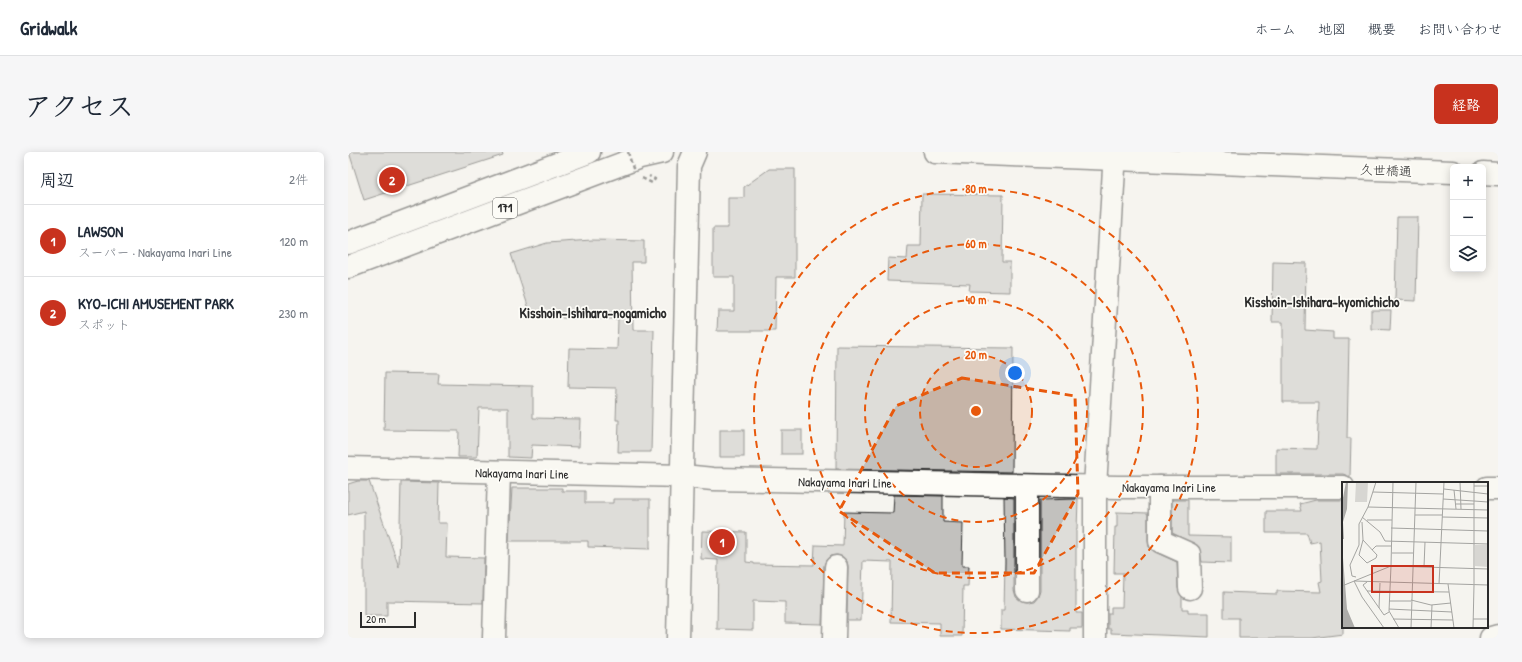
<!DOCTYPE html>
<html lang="ja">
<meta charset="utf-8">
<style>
:root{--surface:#fff;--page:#f6f6f7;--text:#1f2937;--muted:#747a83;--line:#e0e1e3;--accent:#c8321e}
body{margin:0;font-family:"Patrick Hand","Klee One",sans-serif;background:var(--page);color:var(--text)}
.controls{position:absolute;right:12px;top:12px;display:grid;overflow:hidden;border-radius:6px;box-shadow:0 2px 10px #0003}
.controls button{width:36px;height:36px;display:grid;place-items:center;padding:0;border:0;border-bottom:1px solid var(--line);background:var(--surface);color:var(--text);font:20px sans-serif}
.scale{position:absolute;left:12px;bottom:10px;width:56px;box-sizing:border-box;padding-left:4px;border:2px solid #2b2b2b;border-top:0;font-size:11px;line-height:14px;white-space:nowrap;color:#2b2b2b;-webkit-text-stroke:3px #fdfcf7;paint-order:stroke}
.you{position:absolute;left:667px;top:221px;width:14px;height:14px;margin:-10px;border:3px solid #fff;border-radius:50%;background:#1a73e8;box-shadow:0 0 0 6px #1a73e833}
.badge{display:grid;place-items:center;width:26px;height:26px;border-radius:50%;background:var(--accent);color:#fff;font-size:13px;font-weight:700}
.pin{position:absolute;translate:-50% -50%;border:2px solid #fff;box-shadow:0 1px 4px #0006}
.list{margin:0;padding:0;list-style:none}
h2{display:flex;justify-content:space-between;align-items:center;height:52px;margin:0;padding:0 16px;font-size:17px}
h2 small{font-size:13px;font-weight:400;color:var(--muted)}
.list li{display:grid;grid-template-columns:26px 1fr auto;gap:12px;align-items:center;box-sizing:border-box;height:72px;padding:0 16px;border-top:1px solid var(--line)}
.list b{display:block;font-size:15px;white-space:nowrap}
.list p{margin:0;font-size:13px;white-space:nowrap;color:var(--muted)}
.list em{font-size:13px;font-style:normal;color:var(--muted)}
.icon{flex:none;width:22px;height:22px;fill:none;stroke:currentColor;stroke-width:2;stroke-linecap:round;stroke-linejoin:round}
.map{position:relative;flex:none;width:1150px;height:486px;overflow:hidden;border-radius:6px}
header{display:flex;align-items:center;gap:24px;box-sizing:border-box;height:56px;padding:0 20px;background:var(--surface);border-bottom:1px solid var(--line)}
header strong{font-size:19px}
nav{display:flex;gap:22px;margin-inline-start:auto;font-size:14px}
.intro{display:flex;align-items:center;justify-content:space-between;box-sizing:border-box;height:96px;padding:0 24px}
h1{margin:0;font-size:28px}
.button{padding:10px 18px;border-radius:6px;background:var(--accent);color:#fff;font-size:14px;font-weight:700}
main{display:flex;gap:24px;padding:0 24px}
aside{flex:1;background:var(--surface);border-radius:6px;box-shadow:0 2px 10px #0003}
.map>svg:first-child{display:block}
.building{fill:#c2c1be;stroke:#2b2b2b}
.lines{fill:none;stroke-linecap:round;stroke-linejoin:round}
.minor-casing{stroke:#2b2b2b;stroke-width:25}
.major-casing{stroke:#2b2b2b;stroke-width:25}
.highway-casing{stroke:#2b2b2b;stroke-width:25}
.path{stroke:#2b2b2b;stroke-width:2.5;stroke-dasharray:4 3;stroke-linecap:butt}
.minor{stroke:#fdfcf7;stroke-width:22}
.major{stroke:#fdfcf7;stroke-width:22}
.highway{stroke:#fdfcf7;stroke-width:22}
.path-bridge{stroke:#2b2b2b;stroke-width:2.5;stroke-dasharray:4 3;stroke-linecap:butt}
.marked{fill:none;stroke:#e8590c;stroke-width:3;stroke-dasharray:8 5;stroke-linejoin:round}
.ring{fill:none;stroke:#e8590c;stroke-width:2;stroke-dasharray:7 5}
.labels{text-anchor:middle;stroke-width:3.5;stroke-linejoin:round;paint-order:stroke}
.shield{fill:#fdfcf7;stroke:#6a6a68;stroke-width:1}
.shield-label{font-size:12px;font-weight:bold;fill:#2b2b2b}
.street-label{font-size:13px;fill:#2b2b2b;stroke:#fdfcf7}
.neighbourhood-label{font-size:14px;font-weight:bold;fill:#2b2b2b;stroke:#fdfcf7}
.inset-road{fill:none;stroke:#a4a4a1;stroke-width:1}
.view{fill:#c8321e;fill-opacity:0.15;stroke:#c8321e;stroke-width:2}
.inset-edge{fill:none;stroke:#2b2b2b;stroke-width:2}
.centre{fill:#e8590c;stroke:#fdfcf7;stroke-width:2}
.ring-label{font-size:12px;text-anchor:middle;font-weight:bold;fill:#e8590c;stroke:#fdfcf7;stroke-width:3.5;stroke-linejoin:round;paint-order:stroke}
</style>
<header>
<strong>Gridwalk</strong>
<nav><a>ホーム</a><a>地図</a><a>概要</a><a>お問い合わせ</a></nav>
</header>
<div class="intro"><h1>アクセス</h1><a class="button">経路</a></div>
<main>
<aside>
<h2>周辺<small>2件</small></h2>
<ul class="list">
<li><span class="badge">1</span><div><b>LAWSON</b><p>スーパー · Nakayama Inari Line</p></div><em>120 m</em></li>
<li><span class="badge">2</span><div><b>KYO-ICHI AMUSEMENT PARK</b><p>スポット</p></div><em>230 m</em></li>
</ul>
</aside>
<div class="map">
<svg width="1150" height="486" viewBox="0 0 1150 486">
<rect width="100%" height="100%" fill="#f5f4ef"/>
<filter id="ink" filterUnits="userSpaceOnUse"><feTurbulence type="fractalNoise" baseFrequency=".025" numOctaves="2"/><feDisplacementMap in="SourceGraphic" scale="8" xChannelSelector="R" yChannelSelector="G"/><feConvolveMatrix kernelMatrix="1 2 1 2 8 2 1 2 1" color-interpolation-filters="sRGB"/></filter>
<g filter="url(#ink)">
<!-- building -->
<g class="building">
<path d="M1,0H154L155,3L16,48Z"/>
<path d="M421,17H447V125H428L427,179H369L370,159H386V125H365V76H380V46H396V35Z"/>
<path d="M574,42L655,43L654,110H662V140L621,139L622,132L539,129L540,106L559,107L560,94H573Z"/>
<path d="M1049,65H1070L1068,149L1047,148Z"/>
<path d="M244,88L296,89V110H284L285,178H306L303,300H270L271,268H268L269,236L220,235L221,196L269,197L270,167L214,166L211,158L184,166L163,102L199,91Z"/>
<path d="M925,110L958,111L957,178L985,180V187H1001L999,286H1003L1002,325L995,322H928V296L969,297L971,250H935V170H924Z"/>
<path d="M1023,158H1043L1042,178L1023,177Z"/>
<path d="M489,194L665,196L664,320L488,317Z"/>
<path d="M37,221L91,222L90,232L185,234V266L232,267L231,295L184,293L183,306L160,305V256H131L129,305H110L111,279L36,278Z"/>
<rect x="372" y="278" width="24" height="27"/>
<rect x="433" y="278" width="21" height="24"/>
<path d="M10,329H21L51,415L53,330L91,331L90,371H99L98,405L136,406L135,451L39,449V464H16V359L0,363V332Z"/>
<path d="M164,336H214V339H237V351H265V347H302V397L240,395V389H161Z"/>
<path d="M546,343L595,344V370L615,371L614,414H621L620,434H615L614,484H592V471L543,470L544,410L515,409L513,468H499L500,415L499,409L495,405L489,403L482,404L478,408L476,414L474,472L437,471V450L405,449V478L369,477L370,408L353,407L354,379L398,380V410L406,411V412L466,413L467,393L495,394L496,360L545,361Z"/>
<path d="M656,345L666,346V438L668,445L673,449L679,450L686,449L690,444L692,438V348L730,347L729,378H728V461H734V476H722V479L653,477V458H656L657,410Z"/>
<path d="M824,348H840V384L883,385V411L854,410L851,395L824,381Z"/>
<path d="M968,348H995V482L964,486H891V466H876V440L929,442V439L973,440L971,430L974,429L972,389L962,391L959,381H918V359H954L952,352Z"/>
<path d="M769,360L800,361V389L801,395L807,400L829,410L830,436L834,445V457H840V461H861V485L763,481V477H760V461H763V455H774L775,421H766L767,375H769Z"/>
</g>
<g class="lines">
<defs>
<g id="minor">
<path d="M587,0L1105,20"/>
<path d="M1135,21L1150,22"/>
<path d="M812,335V389L841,402L842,436"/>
<path d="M679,438V334"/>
<path d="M146,486L151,321"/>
<path d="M330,486L341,14L347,0"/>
<path d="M486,486L488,415"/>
<path d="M747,486V335L767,0"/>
<path d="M1143,486L1150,484"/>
</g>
<g id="major">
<path d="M0,316L335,324L365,327L770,335H995"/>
<path d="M1139,336H1150"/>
</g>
<g id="highway">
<path d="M0,91L241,0"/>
<path d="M0,115L292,5L314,0"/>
</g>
</defs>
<!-- minor casing -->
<use href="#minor" class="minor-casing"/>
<!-- major casing -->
<use href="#major" class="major-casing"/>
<!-- highway casing -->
<use href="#highway" class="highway-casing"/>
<!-- path -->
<path class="path" d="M294,26L304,31L307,27L301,24"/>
<!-- minor -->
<use href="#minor" class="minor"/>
<!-- major -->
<use href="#major" class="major"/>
<!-- highway -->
<use href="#highway" class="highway"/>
<!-- path-bridge -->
<path class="path-bridge" d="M280,0L286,20"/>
</g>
</g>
<!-- marked area -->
<path d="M0 0H1150V486H0ZM614,226L727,244L730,342L686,421H587L491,359L548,254Z" fill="#f5f4ef" fill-opacity=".55" fill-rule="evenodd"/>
<path class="marked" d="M614,226L727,244L730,342L686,421H587L491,359L548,254Z"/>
<!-- distance rings -->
<circle cx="628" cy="259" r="56" fill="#e8590c" fill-opacity=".12"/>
<g class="ring">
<circle cx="628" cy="259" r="56"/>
<circle cx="628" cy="259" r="111"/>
<circle cx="628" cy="259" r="167"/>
<circle cx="628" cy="259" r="222"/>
</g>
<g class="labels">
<!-- shield labels -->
<rect class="shield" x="145" y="46" width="24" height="20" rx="3"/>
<g class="shield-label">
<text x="157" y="60">171</text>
</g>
<!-- street labels -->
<g class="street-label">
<text transform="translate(1038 18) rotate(2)" y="5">久世橋通</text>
<text transform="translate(174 321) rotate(1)" y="5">Nakayama Inari Line</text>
<text transform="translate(497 330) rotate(1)" y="5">Nakayama Inari Line</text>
<text x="821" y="340">Nakayama Inari Line</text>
</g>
<!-- neighbourhood labels -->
<g class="neighbourhood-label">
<text x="974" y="155">Kisshoin-Ishihara-kyomichicho</text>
<text x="245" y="166">Kisshoin-Ishihara-nogamicho</text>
</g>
</g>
<!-- overview -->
<g transform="translate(994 330)">
<rect width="146" height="146" fill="#f5f4ef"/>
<path d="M14,0H26L25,20H13ZM133,63H146V85L133,84Z" fill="#d7d6d2"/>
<path d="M4,0H6L5,27L1,40L2,57H0V21ZM0,63L5,127L13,146H0Z" fill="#adaca9"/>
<path class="inset-road" d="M118,0L119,27M132,4H146M102,7L146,12M112,8L114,27M31,10L101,12M101,17L132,19M132,19L146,20M114,22H132M26,25L146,28M73,33H100M20,35L38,50L43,59L146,62M100,35L146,36M25,38H50M20,40L21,58L17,73L25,81L34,76L35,73L21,58M49,46L146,49M30,68L34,64H49M50,71H71M82,85L83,60M14,95L10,94L8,83L17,63V42L26,25L34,0M12,99L20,115L42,146M12,99L146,103M25,100L21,103L42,133L47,130M97,102L102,0M106,102L112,146M132,102V0M0,104L49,84L51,0M25,109L107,110M69,118L89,123L109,121M47,119H69M37,126L38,101M47,127L110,130M51,137L111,138M131,137H146M57,146L47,129L49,84L146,87M69,146L74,0M89,146L90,123M131,146L132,103"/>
<path class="view" d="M30,84H91V110H30Z"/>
<rect width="146" height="146" class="inset-edge"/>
</g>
<circle cx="628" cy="259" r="6" class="centre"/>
<g class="ring-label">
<text x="628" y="41">80 m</text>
<text x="628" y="96">60 m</text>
<text x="628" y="152">40 m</text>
<text x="628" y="207">20 m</text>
</g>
</svg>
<div class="controls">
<button>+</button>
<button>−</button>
<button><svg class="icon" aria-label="layers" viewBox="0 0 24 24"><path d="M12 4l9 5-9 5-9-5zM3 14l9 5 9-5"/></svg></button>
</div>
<div class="scale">20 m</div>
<div class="you"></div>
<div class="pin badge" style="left:374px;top:390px">1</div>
<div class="pin badge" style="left:44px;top:28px">2</div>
</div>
</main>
